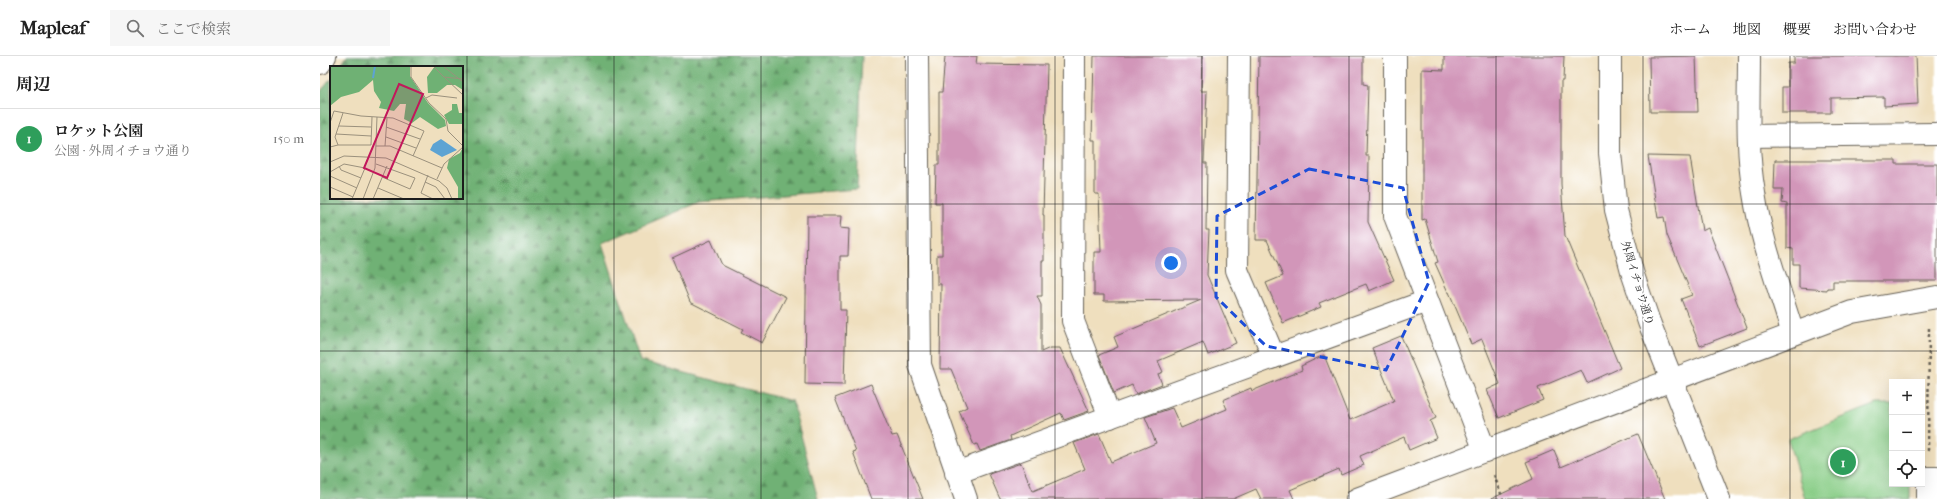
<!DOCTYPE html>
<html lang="ja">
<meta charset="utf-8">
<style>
:root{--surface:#fff;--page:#f6f6f6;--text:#222;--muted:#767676;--line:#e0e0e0;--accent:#1a73e8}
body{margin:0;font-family:"IM FELL French Canon","Noto Serif JP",serif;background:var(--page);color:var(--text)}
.controls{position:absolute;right:12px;bottom:12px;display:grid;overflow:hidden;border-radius:0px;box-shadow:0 4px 16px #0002}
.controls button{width:36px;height:36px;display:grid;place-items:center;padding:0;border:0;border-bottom:1px solid var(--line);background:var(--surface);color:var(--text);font:20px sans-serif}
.you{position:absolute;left:851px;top:207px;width:14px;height:14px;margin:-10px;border:3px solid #fff;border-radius:50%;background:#1a73e8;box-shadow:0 0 0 6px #1a73e833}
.badge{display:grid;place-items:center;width:26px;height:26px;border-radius:50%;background:var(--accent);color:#fff;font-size:13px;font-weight:700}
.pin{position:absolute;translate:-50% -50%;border:2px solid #fff;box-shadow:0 1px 4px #0006}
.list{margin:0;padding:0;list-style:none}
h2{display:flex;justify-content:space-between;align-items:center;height:52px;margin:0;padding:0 16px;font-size:17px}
h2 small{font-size:13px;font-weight:400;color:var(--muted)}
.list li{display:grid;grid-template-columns:26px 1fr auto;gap:12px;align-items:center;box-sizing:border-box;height:60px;padding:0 16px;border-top:1px solid var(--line)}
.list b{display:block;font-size:15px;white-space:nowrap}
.list p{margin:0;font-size:13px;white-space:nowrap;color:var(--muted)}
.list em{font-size:13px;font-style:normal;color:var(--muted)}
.icon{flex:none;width:22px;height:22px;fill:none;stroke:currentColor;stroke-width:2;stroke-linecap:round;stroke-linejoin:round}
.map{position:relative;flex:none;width:1617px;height:443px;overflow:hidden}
header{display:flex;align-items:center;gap:24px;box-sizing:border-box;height:56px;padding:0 20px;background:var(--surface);border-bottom:1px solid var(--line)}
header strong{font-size:19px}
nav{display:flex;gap:22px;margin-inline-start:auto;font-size:14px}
.search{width:280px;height:36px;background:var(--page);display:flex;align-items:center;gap:10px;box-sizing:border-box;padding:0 14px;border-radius:0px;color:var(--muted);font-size:15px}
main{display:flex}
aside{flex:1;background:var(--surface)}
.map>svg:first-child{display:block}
.forest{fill:url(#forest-firs);stroke:#466648}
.park{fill:#8ace88;stroke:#537552}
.building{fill:#d296b9}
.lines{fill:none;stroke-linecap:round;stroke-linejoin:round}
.minor-casing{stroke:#666055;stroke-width:24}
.path{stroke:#666055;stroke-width:2.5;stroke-dasharray:3 3;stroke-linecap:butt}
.minor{stroke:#fff;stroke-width:22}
.marked{fill:none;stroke:#1d4ed8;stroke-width:3;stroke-dasharray:8 5;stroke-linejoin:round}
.grid{fill:none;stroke:#1c1c1c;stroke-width:1;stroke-opacity:0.55}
.labels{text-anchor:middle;stroke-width:3.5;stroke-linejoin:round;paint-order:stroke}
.street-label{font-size:11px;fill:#1c1c1c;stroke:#fff}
.inset-river{fill:none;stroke:#5da3d3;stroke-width:2}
.inset-road{fill:none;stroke:#9b917d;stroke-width:1}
.view{fill:#c2185b;fill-opacity:0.15;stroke:#c2185b;stroke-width:2}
.inset-edge{fill:none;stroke:#1c1c1c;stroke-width:2}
</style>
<header>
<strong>Mapleaf</strong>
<div class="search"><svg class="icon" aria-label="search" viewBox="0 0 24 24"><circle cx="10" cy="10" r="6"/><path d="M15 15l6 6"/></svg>ここで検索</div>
<nav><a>ホーム</a><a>地図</a><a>概要</a><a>お問い合わせ</a></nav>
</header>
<main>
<aside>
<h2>周辺<small></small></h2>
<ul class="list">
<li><span class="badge" style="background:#2e9e5b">1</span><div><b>ロケット公園</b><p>公園 · 外周イチョウ通り</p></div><em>150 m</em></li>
</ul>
</aside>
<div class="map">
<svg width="1617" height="443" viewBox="0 0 1617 443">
<defs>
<pattern id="forest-firs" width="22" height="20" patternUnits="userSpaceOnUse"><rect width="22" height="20" fill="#6fb174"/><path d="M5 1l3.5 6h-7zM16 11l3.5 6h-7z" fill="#5a8f5e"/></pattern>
</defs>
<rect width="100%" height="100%" fill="#fff"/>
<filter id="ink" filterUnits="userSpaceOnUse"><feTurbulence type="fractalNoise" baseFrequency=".025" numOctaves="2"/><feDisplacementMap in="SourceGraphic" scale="8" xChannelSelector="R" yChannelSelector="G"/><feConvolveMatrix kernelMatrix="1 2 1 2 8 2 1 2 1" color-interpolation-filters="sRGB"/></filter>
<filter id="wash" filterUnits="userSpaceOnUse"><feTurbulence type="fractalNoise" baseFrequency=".012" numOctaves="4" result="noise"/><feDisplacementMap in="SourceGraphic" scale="16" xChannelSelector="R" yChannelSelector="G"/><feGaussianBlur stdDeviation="0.9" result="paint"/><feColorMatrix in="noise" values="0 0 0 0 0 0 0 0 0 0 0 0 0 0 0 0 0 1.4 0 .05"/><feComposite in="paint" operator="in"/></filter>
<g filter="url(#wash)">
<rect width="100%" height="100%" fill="#efdfbe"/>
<!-- forest -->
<path class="forest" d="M27,0H542L537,133L379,146L282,187L320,305L472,345L498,443H0V36L11,23V142H142V11H20Z"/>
<!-- park -->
<path class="park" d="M1557,348H1572V428H1590V443H1485L1468,383Z"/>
<g id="blocks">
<!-- building -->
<g class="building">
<path d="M625,0H657L656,8L727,9L723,159H724V205H722V240H717L721,249V296L730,292H740L769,355L744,364L741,357L690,380L691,384L660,395L657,388L654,389L639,355L647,351L631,313H620L621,228H617V199H622V147H615L616,109H619V36H622Z"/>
<path d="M774,0H882L881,35H887L884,107H887L886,174H889L887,219L916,287L888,299L883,286L838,305L843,316L838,318L842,328L816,338L812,329L794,337L779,299L798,291L794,281L881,244L784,245V239H774V196H781L779,138H775V84H772Z"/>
<path d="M939,0H1043V28L1048,29L1046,100H1049L1048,166L1074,224L1049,235L1046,228L999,247L1001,251L963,267L946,227L963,220L947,184H936Z"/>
<path d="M1124,0H1244L1243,25H1241V128L1245,180L1300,312L1267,327L1261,314L1218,332L1223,344L1179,362L1167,334L1180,328L1162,283L1151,288L1129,236H1128L1115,207L1118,206L1105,163L1102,164V13L1124,14Z"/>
<path d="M1376,0L1378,56H1330L1329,1Z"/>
<path d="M1474,0H1596L1598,48L1564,50V41L1511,42V57H1462V31H1468V7H1474Z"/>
<path d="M1328,100L1370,101L1382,175L1388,172L1427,272L1380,290L1361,243L1372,239L1347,179L1344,161L1338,162Z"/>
<path d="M1455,104H1576V108H1617V225H1513V232H1507V234L1479,232V208H1473V193L1467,192V148L1462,147L1463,134H1454Z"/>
<path d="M487,160H521L520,172L529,173L528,200H520V254H526L524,329L485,328Z"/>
<path d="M391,184L402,209L466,241L442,287L421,276L423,273L370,246L352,202Z"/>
<path d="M1081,280L1116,362L1110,365L1117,382L1089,394L1084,381L1040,400L1044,409L1021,419L1019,413L970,434L974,443H941L936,433L913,443H680L669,418L701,407L713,435L765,413L754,387L779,378L791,406L836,387L825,361L852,352L861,372L907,353L903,344L931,332L932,335L982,314L981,310L1004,299L1030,364L1074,345L1052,292Z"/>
<path d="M551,328L572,380L577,379L603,443H551L533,396L536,395L515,342Z"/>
<path d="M1318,378L1345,443H1171L1213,423L1206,406L1234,394L1241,411Z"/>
</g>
</g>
</g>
<g filter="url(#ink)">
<use href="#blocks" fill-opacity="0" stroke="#666055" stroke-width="1"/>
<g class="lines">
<defs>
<g id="minor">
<path d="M597,0L600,309L646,443"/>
<path d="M754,0L753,265L790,361"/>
<path d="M919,0L917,214L954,301"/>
<path d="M1075,0V160L1165,395"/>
<path d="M1290,0V97L1296,154L1313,219L1329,266L1399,443"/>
<path d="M1429,0C1429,45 1426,92 1434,137C1441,185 1459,231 1473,278"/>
<path d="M0,7L5,0"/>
<path d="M1429,80L1617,78"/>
<path d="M636,417L1107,245"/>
<path d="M1037,443L1532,256L1617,241"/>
<path d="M1608,443V422H1617"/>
</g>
</defs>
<!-- minor casing -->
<use href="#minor" class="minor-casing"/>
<!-- path -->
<g class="path">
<path d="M1608,395L1609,270"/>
<path d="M1174,419L1183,443"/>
</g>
<!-- minor -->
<use href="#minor" class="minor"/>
</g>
</g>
<!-- marked area -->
<path class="marked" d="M989,113L1083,132L1109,226L1066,314L946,290L896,241L897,160Z"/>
<!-- grid -->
<path class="grid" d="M147,0V443M294,0V443M441,0V443M588,0V443M735,0V443M882,0V443M1029,0V443M1176,0V443M1323,0V443M1470,0V443M0,148H1617M0,295H1617"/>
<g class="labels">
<!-- street labels -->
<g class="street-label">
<text transform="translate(1318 227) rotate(73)" y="4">外周イチョウ通り</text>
</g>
</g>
<!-- overview -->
<g transform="translate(10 10)">
<rect width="133" height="133" fill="#efdfbe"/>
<path d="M0,0H80V10L98,37L115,54L116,60L108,63L90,51L82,57L74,53L76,38H70L64,45L49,42L51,36L44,25L43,14L29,26L11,31L0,40ZM105,0H133V24L125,19H117L107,27H98L97,11ZM122,38H127L129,47H133V67L132,58H119L114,49L122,44ZM133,81V133H128V121L117,102L119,93L130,87Z" fill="#6fb174"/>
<path d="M111,73L127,84L112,91L100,84L103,78Z" fill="#5da3d3"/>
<path class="inset-river" d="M43,12L45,0"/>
<path class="inset-road" d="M81,0V11L99,37L116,53L118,65L133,80M103,0L114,11L133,13M113,0L133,16M115,12L133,29M96,32L102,29L127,32M0,57L4,45L31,50L63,52L94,65L83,90M9,60L41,61M56,61L90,73M6,68L41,70M56,71L86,82M8,79L5,71L13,47M46,80H60L112,102M55,80L57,52M0,81L8,79H41L42,51M0,96L14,90L56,92L109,115L117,122L122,133M46,98L85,112L80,123L52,111M9,100L11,104L31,112M0,106L14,98L35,102L22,133M98,109L91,127L103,133M0,110L27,122M107,113L114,98L133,81M95,116L106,121L115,133M0,121L23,131M48,122L74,133M33,133L45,102L47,51M43,133L57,100"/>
<path class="view" d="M69,18L93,28L57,112L34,102Z"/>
<rect width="133" height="133" class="inset-edge"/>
</g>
</svg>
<div class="controls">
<button>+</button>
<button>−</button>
<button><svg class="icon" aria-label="locate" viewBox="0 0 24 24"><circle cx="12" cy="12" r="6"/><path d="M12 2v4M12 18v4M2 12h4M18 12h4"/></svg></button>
</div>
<div class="you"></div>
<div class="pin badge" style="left:1523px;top:406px;background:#2e9e5b">1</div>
</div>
</main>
